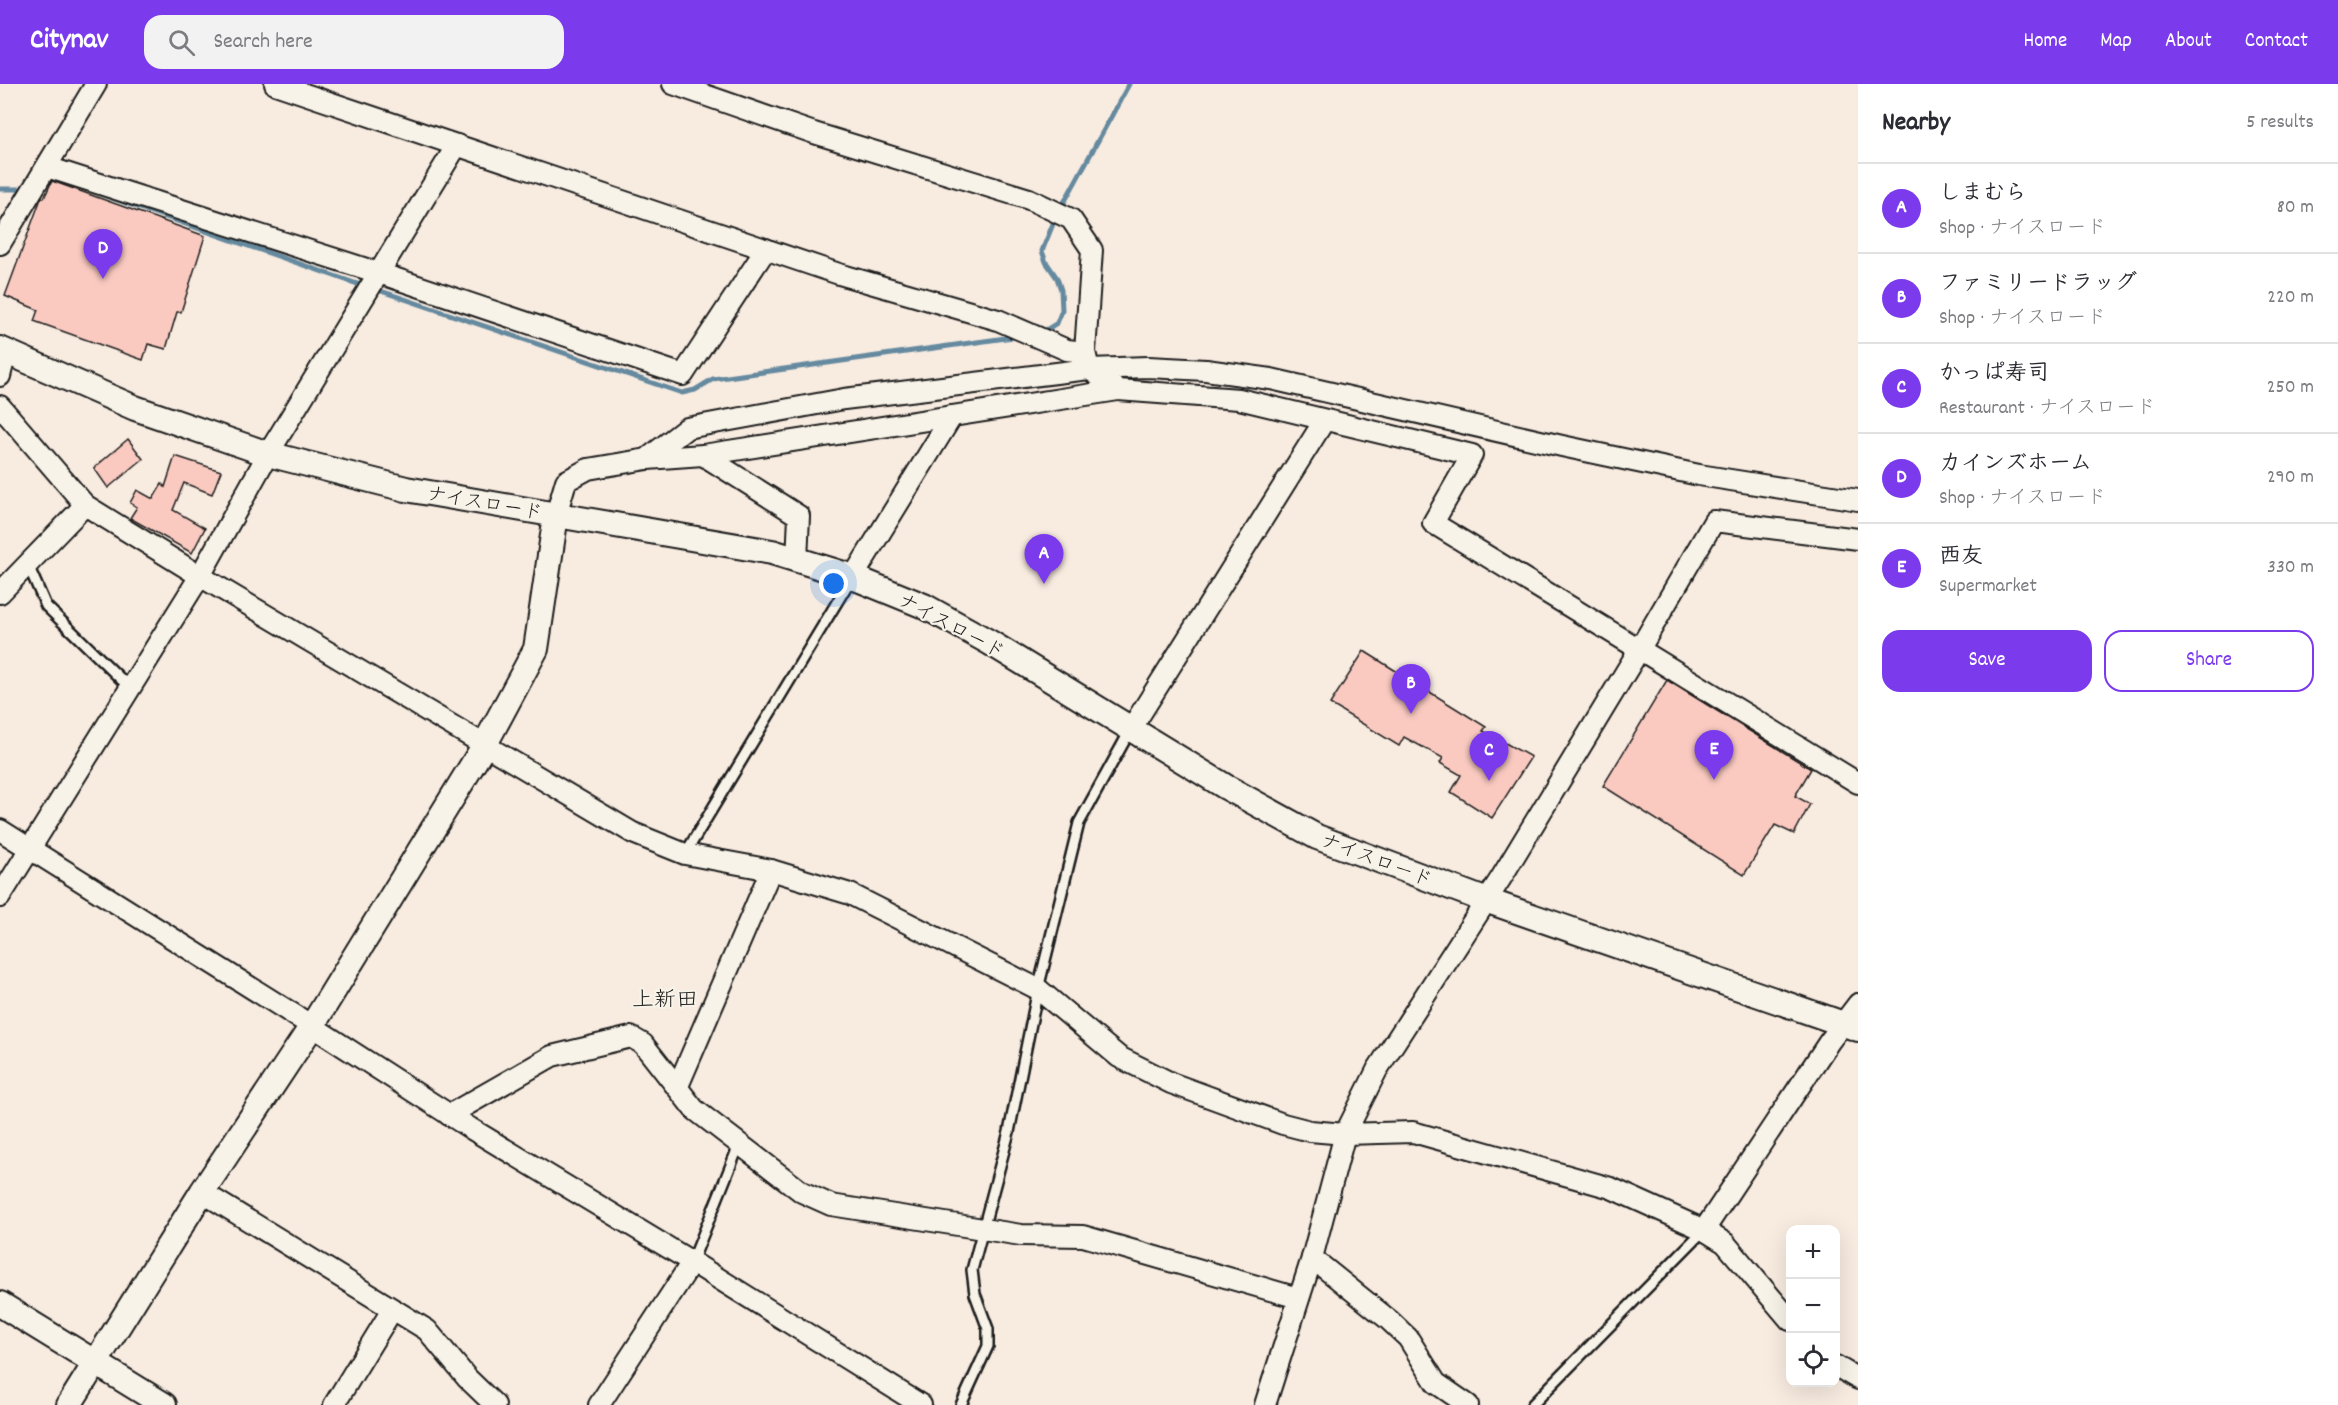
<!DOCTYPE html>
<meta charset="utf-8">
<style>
:root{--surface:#fff;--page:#f2f2f3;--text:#2b2b33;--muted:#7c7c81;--line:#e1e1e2;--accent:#7c3aed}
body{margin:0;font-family:Dekko,"Klee One",sans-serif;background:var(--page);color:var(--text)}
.controls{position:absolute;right:18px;bottom:18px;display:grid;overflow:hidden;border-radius:12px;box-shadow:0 6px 24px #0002}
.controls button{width:54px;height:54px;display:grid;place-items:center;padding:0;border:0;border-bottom:2px solid var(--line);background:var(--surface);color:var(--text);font:30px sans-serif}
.you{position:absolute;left:834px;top:500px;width:21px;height:21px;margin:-15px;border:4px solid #fff;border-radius:50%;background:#1a73e8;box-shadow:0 0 0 9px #1a73e833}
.badge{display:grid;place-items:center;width:39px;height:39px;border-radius:50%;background:var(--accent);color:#fff;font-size:20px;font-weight:700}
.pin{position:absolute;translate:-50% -50px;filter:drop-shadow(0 2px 3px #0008)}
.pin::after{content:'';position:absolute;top:32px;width:21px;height:18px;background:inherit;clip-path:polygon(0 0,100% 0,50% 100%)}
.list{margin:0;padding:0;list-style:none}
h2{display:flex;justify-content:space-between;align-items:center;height:78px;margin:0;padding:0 24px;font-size:26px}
h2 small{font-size:20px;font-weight:400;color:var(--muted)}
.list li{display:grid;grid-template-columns:39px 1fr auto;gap:18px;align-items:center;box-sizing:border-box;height:90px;padding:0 24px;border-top:2px solid var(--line)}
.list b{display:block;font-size:22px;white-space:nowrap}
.list p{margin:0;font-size:20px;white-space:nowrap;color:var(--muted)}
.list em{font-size:20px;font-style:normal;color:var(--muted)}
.actions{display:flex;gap:12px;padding:18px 24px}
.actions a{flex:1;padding:14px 0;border:2px solid var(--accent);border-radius:18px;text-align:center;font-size:21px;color:var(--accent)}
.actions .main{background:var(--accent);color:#fff}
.icon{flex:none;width:33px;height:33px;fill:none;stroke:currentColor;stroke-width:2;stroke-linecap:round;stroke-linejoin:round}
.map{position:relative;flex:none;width:1858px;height:1321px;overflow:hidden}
header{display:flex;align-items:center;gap:36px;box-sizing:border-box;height:84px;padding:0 30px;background:var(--accent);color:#fff}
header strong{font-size:28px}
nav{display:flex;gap:33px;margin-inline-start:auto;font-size:21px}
.search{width:420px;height:54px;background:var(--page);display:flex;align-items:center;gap:15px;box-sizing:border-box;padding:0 21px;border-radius:18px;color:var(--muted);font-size:22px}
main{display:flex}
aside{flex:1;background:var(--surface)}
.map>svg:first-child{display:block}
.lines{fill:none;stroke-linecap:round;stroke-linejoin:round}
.stream{stroke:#658a9f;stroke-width:5}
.building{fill:#facac1;stroke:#1c1c1c;stroke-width:1.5}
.service-casing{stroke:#1c1c1c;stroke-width:14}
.minor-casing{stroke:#1c1c1c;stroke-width:24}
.tertiary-casing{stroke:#1c1c1c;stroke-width:28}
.service{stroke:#f7f3e8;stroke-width:9}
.minor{stroke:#f7f3e8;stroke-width:20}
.tertiary{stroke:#f7f3e8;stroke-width:24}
.labels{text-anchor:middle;stroke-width:4.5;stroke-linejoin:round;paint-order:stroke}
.street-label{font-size:20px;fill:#1c1c1c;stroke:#f7f3e8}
.quarter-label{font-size:22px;fill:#1c1c1c;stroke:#f7f3e8}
</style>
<header>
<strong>Citynav</strong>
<div class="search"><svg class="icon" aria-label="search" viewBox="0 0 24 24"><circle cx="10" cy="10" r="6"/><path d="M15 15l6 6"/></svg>Search here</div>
<nav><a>Home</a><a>Map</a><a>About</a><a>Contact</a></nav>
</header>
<main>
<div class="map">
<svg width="1858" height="1321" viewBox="0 0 1858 1321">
<rect width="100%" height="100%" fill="#f8ebe0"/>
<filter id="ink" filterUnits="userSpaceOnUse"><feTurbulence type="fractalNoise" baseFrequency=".0167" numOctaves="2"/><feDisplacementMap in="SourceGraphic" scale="12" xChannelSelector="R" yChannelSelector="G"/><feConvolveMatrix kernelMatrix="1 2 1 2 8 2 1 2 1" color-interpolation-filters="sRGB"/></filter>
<g filter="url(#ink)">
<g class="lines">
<!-- stream -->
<g class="stream">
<path d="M0,105H22L27,102"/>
<path d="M100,110L366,203"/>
<path d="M375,205L682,309L695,306L713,295L1020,252"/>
<path d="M1041,249L1057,239L1062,226L1061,206L1057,194L1046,178L1042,167L1055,135L1129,0"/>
</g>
</g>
<!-- building -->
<g class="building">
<path d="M52,97L205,152L181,228H177L166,265L148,260L143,276L34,237L38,226L5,212L40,117L42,113L44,114Z"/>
<path d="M128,355L143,375L108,404L94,384Z"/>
<path d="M175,372L221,387L212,410L184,399L173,426L205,444L192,469L130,434L137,423L130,419L137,406L153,415L162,400L165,403Z"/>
<path d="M1364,567L1486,643L1483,647L1531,673L1492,734L1451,708L1461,691L1440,679L1443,674L1404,653L1399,662L1330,620Z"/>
<path d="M1667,596L1811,685L1795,712L1810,720L1794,750L1775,741L1744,791L1603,702Z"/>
</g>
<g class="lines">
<defs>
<g id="service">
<path d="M28,481L46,522L130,604"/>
<path d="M685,770L851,495"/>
<path d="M692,1178L739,1061"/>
<path d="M961,1321L988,1262V1245L975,1210L972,1186L1009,1048L1038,905L1079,739L1131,645"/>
<path d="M1532,1321L1704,1146"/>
</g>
<g id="minor">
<path d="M275,0L839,190L998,236L1067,266L1085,268"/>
<path d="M673,0L814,49L1029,115L1071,135L1092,166L1085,268L1089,285L1118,306L1239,315L1472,371L1433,439L1858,699"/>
<path d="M47,83L379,189L683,291L766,165"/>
<path d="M0,160L96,0"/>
<path d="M0,292L6,268"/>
<path d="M0,322L85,421L200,492L633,749L685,770L771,786L850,810L1038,905L1119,973L1171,999L1283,1040L1310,1047L1345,1050L1413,1048L1611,1104L1704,1146L1725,1159L1790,1236"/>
<path d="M703,371L799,432L797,476"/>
<path d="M647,375L703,371L1118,306"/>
<path d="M556,431L566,397L588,385L647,375L687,344L844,315L1089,285L1148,283L1206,286L1271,295L1562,362L1699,391L1858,416"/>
<path d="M853,493L952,332"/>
<path d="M0,509L85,421"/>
<path d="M1131,645L1324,337"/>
<path d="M0,746L312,942L470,1044L692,1178L921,1321"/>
<path d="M0,813L200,492L268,370L457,61"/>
<path d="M678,1002L771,786"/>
<path d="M449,1031L552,972L631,953L643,960L694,1025L802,1108L831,1121L1021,1151L1083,1152L1298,1214"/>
<path d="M202,1108L427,1246L467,1294L495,1321"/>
<path d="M1704,1146L1829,958L1858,920"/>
<path d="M1312,1174L1389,1236L1408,1254L1436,1299L1468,1321"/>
<path d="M1836,1282L1858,1295"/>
<path d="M334,1321L392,1226"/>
<path d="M599,1321L692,1178"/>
<path d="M1265,1321L1312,1174L1345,1050L1377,986L1501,794L1639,566L1714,437L1858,455"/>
</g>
<g id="tertiary">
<path d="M0,265L135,324L268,370L406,405L772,468L853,493L924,522L989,558L1226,703L1317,753L1485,816L1858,945"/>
<path d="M0,1220L164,1321"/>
<path d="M69,1321L202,1108L312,942L484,662L536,565L556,431"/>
</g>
</defs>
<!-- service casing -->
<use href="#service" class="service-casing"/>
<!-- minor casing -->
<use href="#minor" class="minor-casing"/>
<!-- tertiary casing -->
<use href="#tertiary" class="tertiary-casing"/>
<!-- service -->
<use href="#service" class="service"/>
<!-- minor -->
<use href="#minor" class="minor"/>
<!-- tertiary -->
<use href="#tertiary" class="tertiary"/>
</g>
</g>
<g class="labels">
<!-- street labels -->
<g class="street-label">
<text transform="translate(485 418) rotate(10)" y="7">ナイスロード</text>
<text transform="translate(952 541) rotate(28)" y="7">ナイスロード</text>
<text transform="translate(1377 775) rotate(21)" y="7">ナイスロード</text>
</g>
<!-- quarter labels -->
<g class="quarter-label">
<text x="665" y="922">上新田</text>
</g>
</g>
</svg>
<div class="controls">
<button>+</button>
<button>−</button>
<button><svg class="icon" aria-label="locate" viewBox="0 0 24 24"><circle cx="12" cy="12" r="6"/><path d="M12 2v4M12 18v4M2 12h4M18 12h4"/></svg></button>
</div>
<div class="you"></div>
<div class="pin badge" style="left:1044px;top:500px">A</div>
<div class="pin badge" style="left:1411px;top:630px">B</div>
<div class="pin badge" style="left:1489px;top:697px">C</div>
<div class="pin badge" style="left:103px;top:195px">D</div>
<div class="pin badge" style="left:1714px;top:696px">E</div>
</div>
<aside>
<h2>Nearby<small>5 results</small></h2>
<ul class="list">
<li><span class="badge">A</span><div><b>しまむら</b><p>Shop · ナイスロード</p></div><em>80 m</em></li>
<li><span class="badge">B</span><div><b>ファミリードラッグ</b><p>Shop · ナイスロード</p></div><em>220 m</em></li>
<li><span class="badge">C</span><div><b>かっぱ寿司</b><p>Restaurant · ナイスロード</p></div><em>250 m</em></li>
<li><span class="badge">D</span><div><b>カインズホーム</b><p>Shop · ナイスロード</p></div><em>290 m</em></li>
<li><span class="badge">E</span><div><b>西友</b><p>Supermarket</p></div><em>330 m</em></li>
</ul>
<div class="actions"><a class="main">Save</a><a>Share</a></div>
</aside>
</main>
